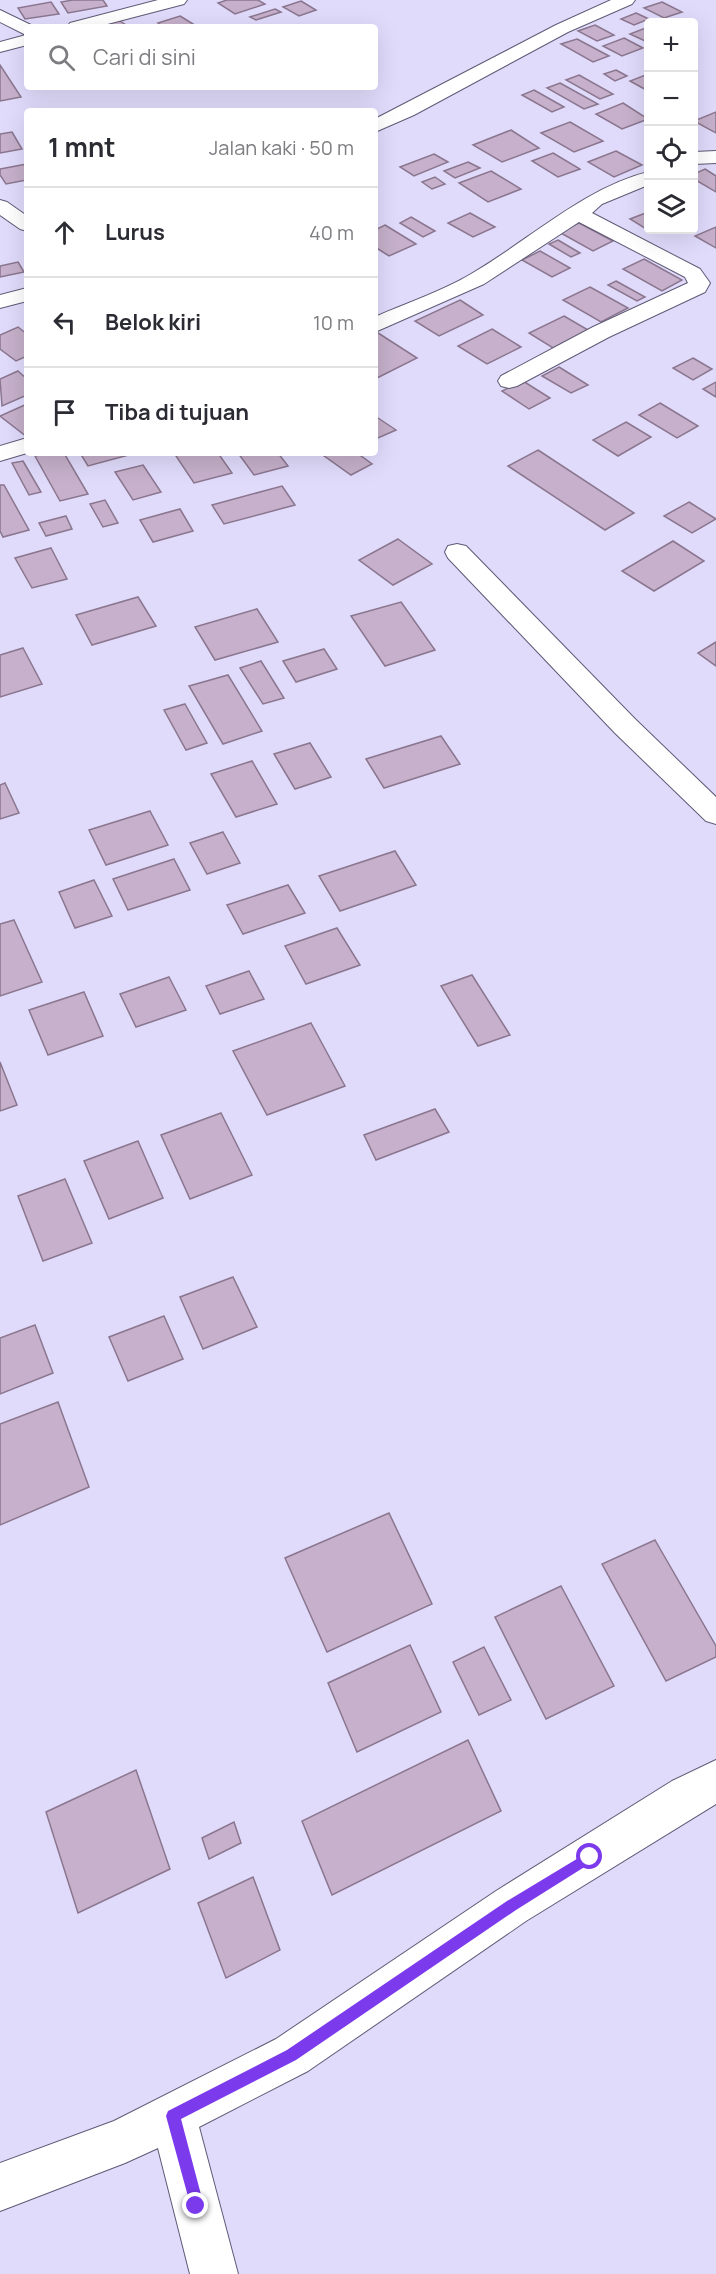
<!DOCTYPE html>
<html lang="id">
<meta charset="utf-8">
<style>
:root{--surface:#fff;--page:#f7f7f7;--text:#2b2b33;--muted:#7c7c81;--line:#e1e1e2}
body{margin:0;font-family:Manrope,sans-serif;background:var(--page);color:var(--text)}
.controls{position:absolute;right:18px;top:18px;display:grid;overflow:hidden;border-radius:6px;box-shadow:0 6px 24px #0002}
.controls button{width:54px;height:54px;display:grid;place-items:center;padding:0;border:0;border-bottom:2px solid var(--line);background:var(--surface);color:var(--text);font:30px sans-serif}
.stop{position:absolute;width:18px;height:18px;margin:-14px;border:4px solid #7c3aed;border-radius:50%;background:#fff}
.stop.end{background:#7c3aed;border-color:#fff;box-shadow:0 2px 6px #0008}
.list{margin:0;padding:0;list-style:none}
h2{display:flex;justify-content:space-between;align-items:center;height:78px;margin:0;padding:0 24px;font-size:26px}
h2 small{font-size:20px;font-weight:400;color:var(--muted)}
.list li{display:grid;grid-template-columns:39px 1fr auto;gap:18px;align-items:center;box-sizing:border-box;height:90px;padding:0 24px;border-top:2px solid var(--line)}
.list b{display:block;font-size:22px;white-space:nowrap}
.list em{font-size:20px;font-style:normal;color:var(--muted)}
.icon{flex:none;width:33px;height:33px;fill:none;stroke:currentColor;stroke-width:2;stroke-linecap:round;stroke-linejoin:round}
.map{position:relative;flex:none;width:716px;height:2274px;overflow:hidden}
.search{position:absolute;background:var(--surface);box-shadow:0 6px 24px #0002;left:24px;top:24px;width:354px;height:66px;display:flex;align-items:center;gap:15px;box-sizing:border-box;padding:0 21px;border-radius:6px;color:var(--muted);font-size:22px}
.panel{position:absolute;background:var(--surface);box-shadow:0 6px 24px #0002;left:24px;top:108px;width:354px;height:348px;border-radius:6px}
.map>svg:first-child{display:block}
.building{fill:#c6b0cb;stroke:#8b768f;stroke-width:1.5}
.lines{fill:none;stroke-linecap:round;stroke-linejoin:round}
.minor-casing{stroke:#5f5a76;stroke-width:2}
.minor{fill:#fff;fill-rule:evenodd}
.route{fill:#7c3aed}
</style>
<div class="map">
<svg width="716" height="2274" viewBox="0 0 716 2274">
<rect width="100%" height="100%" fill="#e0dbfb"/>
<!-- building -->
<g class="building">
<path d="M73,0H103L107,6L68,13L61,2Z"/>
<path d="M227,0H258L265,4L235,14L218,3Z"/>
<path d="M301,1L316,10L299,16L283,7Z"/>
<path d="M51,2L59,14L25,19L18,8Z"/>
<path d="M662,2L682,12L664,18L644,8Z"/>
<path d="M275,9L281,12L256,20L250,17Z"/>
<path d="M636,13L649,19L634,25L621,19Z"/>
<path d="M180,16L198,27H164L158,23Z"/>
<path d="M117,19L129,27H91Z"/>
<path d="M595,25L614,35L597,41L578,31Z"/>
<path d="M648,27V40L645,41L630,34Z"/>
<path d="M624,38L643,48L622,56L603,46Z"/>
<path d="M577,39L609,56L593,62L561,44Z"/>
<path d="M0,65L21,97L0,101Z"/>
<path d="M616,70L627,76L615,81L604,74Z"/>
<path d="M648,74V91L630,81Z"/>
<path d="M579,75L613,94L600,99L566,80Z"/>
<path d="M560,83L598,104L584,109L547,88Z"/>
<path d="M534,90L564,107L552,112L522,95Z"/>
<path d="M623,103L648,119L622,129L596,114Z"/>
<path d="M716,112V133L694,121Z"/>
<path d="M570,122L603,141L574,152L541,133Z"/>
<path d="M511,130L539,148L502,162L473,145Z"/>
<path d="M12,132L22,149L0,153V134Z"/>
<path d="M616,151L642,165L614,177L588,162Z"/>
<path d="M553,153L580,169L558,177L532,161Z"/>
<path d="M434,154L448,162L414,176L400,167Z"/>
<path d="M468,162L480,168L455,178L444,171Z"/>
<path d="M27,164V180L6,184L0,175V169Z"/>
<path d="M705,169L716,176V192L694,179V174Z"/>
<path d="M491,171L521,189L488,202L459,183Z"/>
<path d="M435,177L445,184L432,189L422,182Z"/>
<path d="M648,212V230H657L651,232L630,219Z"/>
<path d="M470,213L495,227L473,237L448,223Z"/>
<path d="M411,217L435,231L423,237L400,223Z"/>
<path d="M579,223L613,241L593,251L559,232Z"/>
<path d="M385,225L416,244L389,256L375,247V230Z"/>
<path d="M716,227V248L695,236Z"/>
<path d="M558,240L580,253L571,257L549,244Z"/>
<path d="M540,251L570,268L552,277L522,260Z"/>
<path d="M644,259L682,280L662,291L623,269Z"/>
<path d="M18,262L24,272L0,277V266Z"/>
<path d="M616,281L645,297L637,301L608,285Z"/>
<path d="M590,287L628,308L601,322L563,300Z"/>
<path d="M460,300L483,315L439,336L415,321Z"/>
<path d="M564,316L588,330L553,348L529,333Z"/>
<path d="M18,327L27,334V356L16,361L0,349V335Z"/>
<path d="M492,329L521,347L487,364L458,346Z"/>
<path d="M375,331L417,358L375,379Z"/>
<path d="M693,358L712,369L693,380L673,368Z"/>
<path d="M559,367L588,385L571,393L542,376Z"/>
<path d="M18,371L27,379V395L2,406L0,379Z"/>
<path d="M523,381L550,398L529,409L502,391Z"/>
<path d="M716,382V397L703,389Z"/>
<path d="M660,403L698,426L677,438L639,415Z"/>
<path d="M27,404V437L0,416Z"/>
<path d="M375,416L396,430L378,438L375,436Z"/>
<path d="M626,422L651,437L618,456L593,440Z"/>
<path d="M538,450L634,513L605,530L508,466Z"/>
<path d="M48,453H64L88,494L60,501L35,456Z"/>
<path d="M80,453H136L88,466Z"/>
<path d="M174,453H218L232,473L194,483Z"/>
<path d="M238,453H278L288,466L254,475Z"/>
<path d="M320,453H357L372,464L351,475Z"/>
<path d="M23,461L41,492L29,495L12,463Z"/>
<path d="M143,465L161,492L133,500L115,472Z"/>
<path d="M0,485H4L29,530L3,537L0,531Z"/>
<path d="M282,486L295,505L224,524L212,505Z"/>
<path d="M105,500L118,523L103,527L90,504Z"/>
<path d="M689,502L716,519L692,533L664,516Z"/>
<path d="M180,509L193,531L153,542L140,520Z"/>
<path d="M66,516L72,529L46,536L39,523Z"/>
<path d="M398,539L432,564L393,585L359,560Z"/>
<path d="M673,541L704,561L654,591L622,571Z"/>
<path d="M51,548L67,579L32,588L15,558Z"/>
<path d="M138,597L156,626L92,645L76,615Z"/>
<path d="M401,602L435,650L385,666L351,616Z"/>
<path d="M257,609L278,642L215,660L195,627Z"/>
<path d="M716,642V666L698,653Z"/>
<path d="M23,648L42,684L0,697V655Z"/>
<path d="M324,649L337,669L296,682L283,661Z"/>
<path d="M261,661L284,698L263,704L240,668Z"/>
<path d="M228,675L262,731L223,744L189,686Z"/>
<path d="M185,704L207,743L186,750L164,710Z"/>
<path d="M441,736L460,764L384,788L366,759Z"/>
<path d="M310,743L331,777L295,789L274,754Z"/>
<path d="M252,761L277,804L236,817L211,774Z"/>
<path d="M5,783L19,813L0,819V785Z"/>
<path d="M150,811L168,845L106,865L89,830Z"/>
<path d="M223,832L240,863L207,874L190,843Z"/>
<path d="M395,851L416,885L340,911L319,876Z"/>
<path d="M174,859L190,890L128,910L113,879Z"/>
<path d="M94,880L112,916L75,928L59,892Z"/>
<path d="M288,885L305,913L243,934L227,905Z"/>
<path d="M14,920L42,982L0,996V924Z"/>
<path d="M337,928L360,965L306,984L285,946Z"/>
<path d="M249,971L264,999L220,1014L206,986Z"/>
<path d="M472,975L510,1035L478,1046L441,986Z"/>
<path d="M169,977L186,1010L136,1027L120,994Z"/>
<path d="M84,992L103,1036L48,1055L29,1010Z"/>
<path d="M311,1023L345,1086L267,1115L233,1051Z"/>
<path d="M0,1062L17,1105L0,1111Z"/>
<path d="M435,1109L449,1132L376,1160L364,1135Z"/>
<path d="M221,1113L252,1175L190,1199L161,1135Z"/>
<path d="M138,1141L163,1198L109,1219L84,1161Z"/>
<path d="M65,1179L92,1243L43,1261L18,1196Z"/>
<path d="M233,1277L257,1327L203,1349L180,1297Z"/>
<path d="M164,1316L183,1359L128,1381L109,1337Z"/>
<path d="M35,1325L53,1373L0,1394V1338Z"/>
<path d="M58,1402L89,1487L0,1525V1424Z"/>
<path d="M389,1513L432,1604L327,1652L285,1558Z"/>
<path d="M655,1540L716,1646V1657L666,1681L602,1564Z"/>
<path d="M561,1586L614,1686L546,1719L495,1617Z"/>
<path d="M410,1645L441,1712L357,1752L328,1683Z"/>
<path d="M484,1647L511,1700L479,1715L453,1662Z"/>
<path d="M468,1740L501,1811L332,1895L302,1821Z"/>
<path d="M136,1770L170,1869L78,1913L46,1812Z"/>
<path d="M234,1822L241,1843L209,1859L202,1838Z"/>
<path d="M253,1877L280,1950L226,1978L198,1903Z"/>
</g>
<g class="lines">
<defs>
<g id="minor">
<path d="M158,0H187L184,4L96,27H67L70,23Z"/>
<path d="M611,0H635L632,4L568,32L414,115L375,132V119L556,25Z"/>
<path d="M0,10L33,26L27,27V45L0,52V42L26,35L0,22Z"/>
<path d="M716,151V163L694,164V152Z"/>
<path d="M648,172V185L602,204L592,213L700,269L710,283L705,292L609,337L517,386L509,388L501,386L498,381L501,376L593,327L688,283L685,277L579,222L484,284L375,332V317C406,303 441,292 471,274C528,241 584,188 648,172Z"/>
<path d="M0,200L7,202L27,216V231L20,229L0,215Z"/>
<path d="M27,288V301L0,308V295Z"/>
<path d="M27,438V453L0,461V446Z"/>
<path d="M457,544L466,546L635,719L716,797V824L706,821L615,733L448,558L445,552L448,546Z"/>
<path d="M716,1760V1804L526,1921L308,2071L199,2127L238,2274H190L158,2148L125,2163L0,2211V2163L114,2121L276,2039L496,1891L672,1781Z"/>
</g>
</defs>
<!-- minor casing -->
<use href="#minor" class="minor-casing"/>
<!-- minor -->
<use href="#minor" class="minor"/>
</g>
<!-- route -->
<path class="route" d="M590,1851L594,1852L596,1857L594,1861L516,1910L296,2060L181,2119L204,2206L201,2211L196,2213L192,2211L166,2116L168,2111L287,2050L507,1901Z"/>
</svg>
<div class="controls">
<button>+</button>
<button>−</button>
<button><svg class="icon" aria-label="locate" viewBox="0 0 24 24"><circle cx="12" cy="12" r="6"/><path d="M12 2v4M12 18v4M2 12h4M18 12h4"/></svg></button>
<button><svg class="icon" aria-label="layers" viewBox="0 0 24 24"><path d="M12 4l9 5-9 5-9-5zM3 14l9 5 9-5"/></svg></button>
</div>
<div class="stop" style="left:590px;top:1857px"></div>
<div class="stop end" style="left:196px;top:2206px"></div>
<div class="search"><svg class="icon" aria-label="search" viewBox="0 0 24 24"><circle cx="10" cy="10" r="6"/><path d="M15 15l6 6"/></svg>Cari di sini</div>
<section class="panel">
<h2>1 mnt<small>Jalan kaki · 50 m</small></h2>
<ul class="list">
<li><svg class="icon" aria-label="ahead" viewBox="0 0 24 24"><path d="M12 20V5M6 11l6-6 6 6"/></svg><div><b>Lurus</b></div><em>40 m</em></li>
<li><svg class="icon" aria-label="left" viewBox="0 0 24 24"><path d="M17 20v-9H6M10 6l-5 5 5 5"/></svg><div><b>Belok kiri</b></div><em>10 m</em></li>
<li><svg class="icon" aria-label="arrive" viewBox="0 0 24 24"><path d="M6 21V4h12l-3 4 3 4H6"/></svg><div><b>Tiba di tujuan</b></div></li>
</ul>
</section>
</div>
